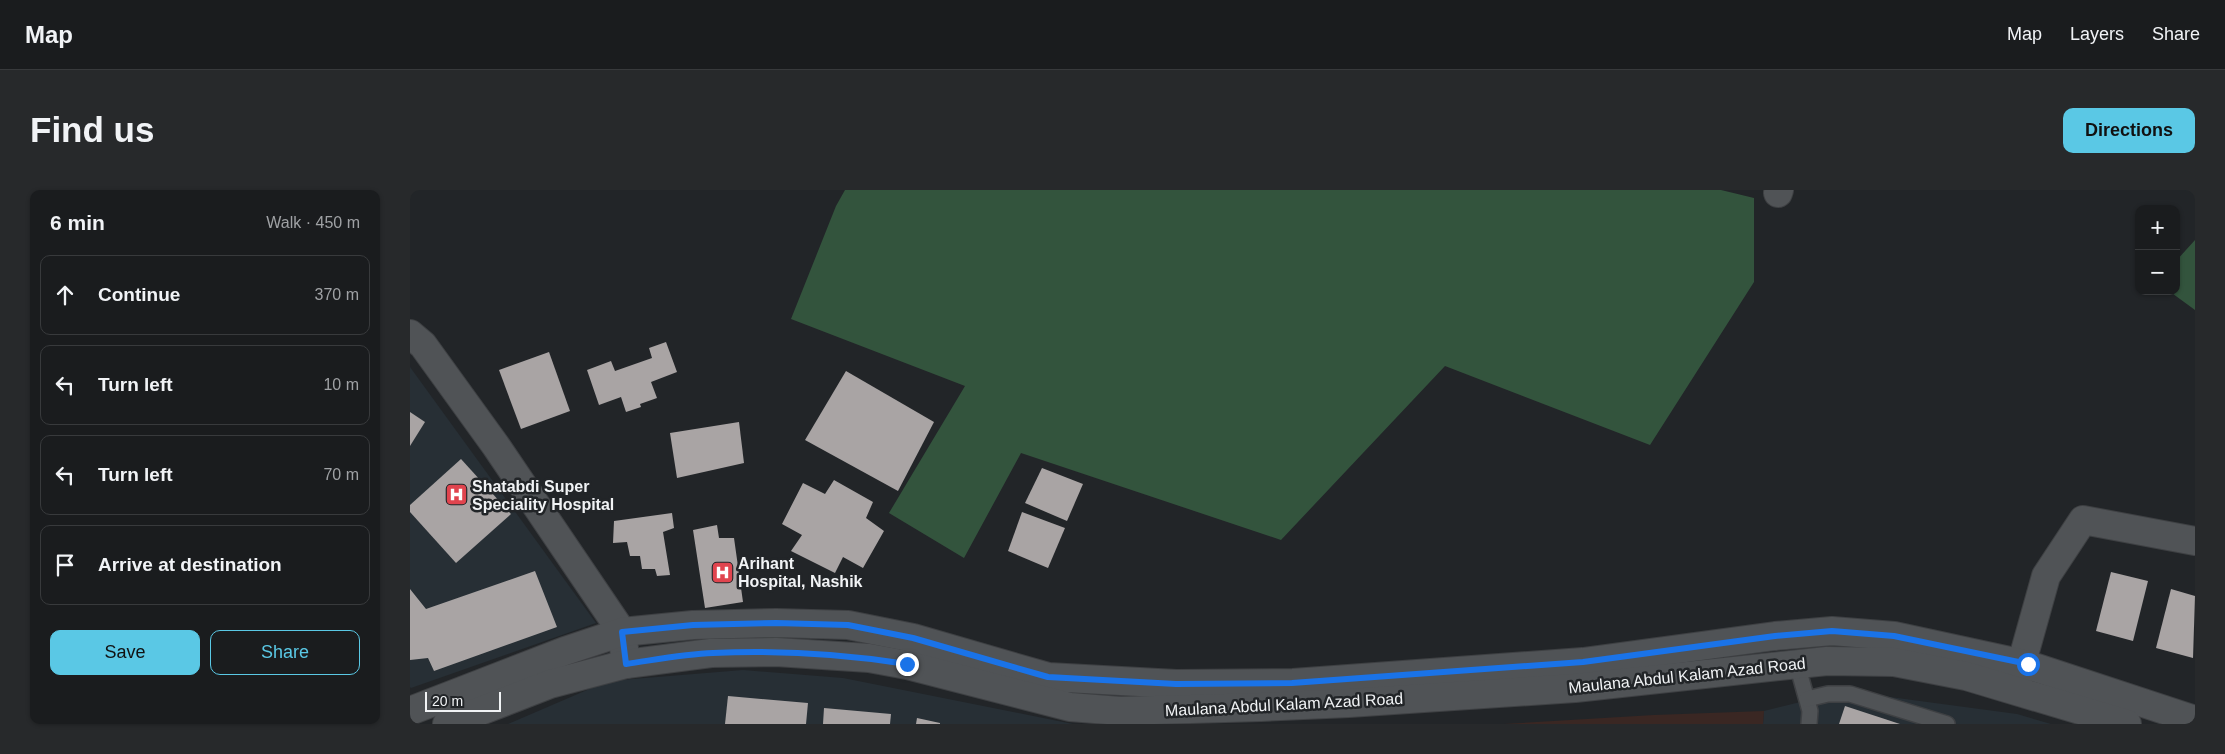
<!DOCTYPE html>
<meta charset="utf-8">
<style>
:root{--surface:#1a1c1e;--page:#27292b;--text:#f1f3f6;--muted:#9fa1a4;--line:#383a3c;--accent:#5ac8e5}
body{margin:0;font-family:Arial,sans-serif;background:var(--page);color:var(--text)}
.controls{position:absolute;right:15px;top:15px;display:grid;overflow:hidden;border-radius:10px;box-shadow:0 1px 4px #0004}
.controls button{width:45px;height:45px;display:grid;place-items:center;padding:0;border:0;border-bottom:1px solid var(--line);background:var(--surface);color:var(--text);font:25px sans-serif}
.scale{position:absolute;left:15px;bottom:12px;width:76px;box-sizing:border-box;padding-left:5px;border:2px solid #f1f3f5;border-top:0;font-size:14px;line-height:18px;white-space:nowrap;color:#f1f3f5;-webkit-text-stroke:4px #222528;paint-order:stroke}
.stop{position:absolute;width:15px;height:15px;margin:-11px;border:4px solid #1a73e8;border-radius:50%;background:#fff}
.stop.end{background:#1a73e8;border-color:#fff;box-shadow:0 1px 5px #0008}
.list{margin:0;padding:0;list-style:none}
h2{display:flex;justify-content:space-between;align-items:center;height:65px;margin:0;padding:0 20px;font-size:21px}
h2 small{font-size:16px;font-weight:400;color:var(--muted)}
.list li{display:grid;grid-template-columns:32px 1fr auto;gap:15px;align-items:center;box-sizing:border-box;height:80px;margin:0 10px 10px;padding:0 10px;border:1px solid var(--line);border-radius:10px}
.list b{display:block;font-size:19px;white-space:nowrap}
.list em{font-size:16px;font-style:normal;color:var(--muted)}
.actions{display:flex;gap:10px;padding:15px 20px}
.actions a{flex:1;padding:11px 0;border:1px solid var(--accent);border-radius:10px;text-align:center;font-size:18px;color:var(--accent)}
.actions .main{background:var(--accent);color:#111}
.icon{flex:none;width:28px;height:28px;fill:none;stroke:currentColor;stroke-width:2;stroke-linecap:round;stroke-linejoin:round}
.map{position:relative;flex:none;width:1785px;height:534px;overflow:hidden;border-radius:10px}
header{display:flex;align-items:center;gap:30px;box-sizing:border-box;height:70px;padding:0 25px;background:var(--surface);border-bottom:1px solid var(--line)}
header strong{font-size:24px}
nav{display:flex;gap:28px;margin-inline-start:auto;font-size:18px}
.intro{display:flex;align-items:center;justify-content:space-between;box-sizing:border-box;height:120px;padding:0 30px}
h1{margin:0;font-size:35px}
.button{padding:12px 22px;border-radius:10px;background:var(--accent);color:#111;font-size:18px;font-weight:700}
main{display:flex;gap:30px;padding:0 30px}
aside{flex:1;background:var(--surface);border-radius:10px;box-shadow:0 1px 4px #0004}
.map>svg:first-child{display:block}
.built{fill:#272f35}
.industrial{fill:#3a2723}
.green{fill:#33543d}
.building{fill:#a9a4a4}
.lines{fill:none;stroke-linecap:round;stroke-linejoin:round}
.service-casing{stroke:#3e4043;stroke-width:18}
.minor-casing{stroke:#3e4043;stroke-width:30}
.tertiary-casing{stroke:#3e4043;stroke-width:30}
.service{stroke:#505356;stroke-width:15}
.minor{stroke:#505356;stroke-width:28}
.tertiary{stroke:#505356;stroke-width:28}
.route{stroke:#1a73e8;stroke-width:6}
.labels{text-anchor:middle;stroke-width:5;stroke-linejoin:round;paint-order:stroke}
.poi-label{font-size:16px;font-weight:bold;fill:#f1f3f5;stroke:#222528;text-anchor:start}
.street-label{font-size:16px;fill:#f1f3f5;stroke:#222528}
</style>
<header>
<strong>Map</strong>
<nav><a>Map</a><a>Layers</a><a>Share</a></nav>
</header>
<div class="intro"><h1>Find us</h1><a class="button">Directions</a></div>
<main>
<aside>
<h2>6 min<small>Walk · 450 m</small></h2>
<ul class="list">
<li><svg class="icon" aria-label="ahead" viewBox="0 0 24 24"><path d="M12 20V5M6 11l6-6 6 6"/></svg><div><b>Continue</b></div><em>370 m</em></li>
<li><svg class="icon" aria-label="left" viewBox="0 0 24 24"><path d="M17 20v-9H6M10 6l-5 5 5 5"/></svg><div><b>Turn left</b></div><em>10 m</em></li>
<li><svg class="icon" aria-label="left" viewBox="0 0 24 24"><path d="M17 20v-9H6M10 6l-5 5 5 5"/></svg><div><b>Turn left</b></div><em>70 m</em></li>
<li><svg class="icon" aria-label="arrive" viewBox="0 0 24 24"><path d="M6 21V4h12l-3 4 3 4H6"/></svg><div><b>Arrive at destination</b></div></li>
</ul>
<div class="actions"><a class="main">Save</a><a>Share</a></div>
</aside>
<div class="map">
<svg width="1785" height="534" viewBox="0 0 1785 534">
<rect width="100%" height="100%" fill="#222528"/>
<!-- built -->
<g class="built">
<path d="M0,177L186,433L1,498L0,497Z"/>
<path d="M333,480L433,488L663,534H98L198,491Z"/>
<path d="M1435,501L1607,524L1641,534H1353L1354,521Z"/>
</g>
<!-- industrial -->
<path class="industrial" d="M1354,521L1353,534H1094L1244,525Z"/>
<!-- green -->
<g class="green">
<path d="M435,0H1311L1344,8V92L1240,255L1035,176L871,350L611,263L554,368L479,323L555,196L381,129L426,16Z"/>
<path d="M1785,50V120L1759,101H1766V71Z"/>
</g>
<!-- building -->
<g class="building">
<path d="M256,152L267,182L241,192L247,208L230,214L231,217L216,222L211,207L189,215L177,180L201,171L205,181L242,168L239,158Z"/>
<path d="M139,162L160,221L111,239L89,180Z"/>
<path d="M436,181L524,232L488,301L395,250Z"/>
<path d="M0,222L15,232L0,256Z"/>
<path d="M329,232L334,273L267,288L260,243Z"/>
<path d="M51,269L101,324L46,373L0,322V315Z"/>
<path d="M632,278L673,294L657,331L615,313Z"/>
<path d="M424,290L463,312L456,328L474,341L453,378L433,367L425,383L381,361L392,345L372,334L393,293L415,304Z"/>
<path d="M612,322L655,338L638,378L598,361Z"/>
<path d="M262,323L264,338L253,342L260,385L247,386L245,379H232L230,366H220L217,352L203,353L204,331Z"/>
<path d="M307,335L309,348H324L333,412L295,418L283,340Z"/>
<path d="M125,381L147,437L24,481L18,468L0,470V399L16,419Z"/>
<path d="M1701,382L1738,391L1723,451L1686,441Z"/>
<path d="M1761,399L1785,406L1783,468L1746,458Z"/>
<path d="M318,506L398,513L396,534H315Z"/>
<path d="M1435,516L1490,534H1429Z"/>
<path d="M414,518L481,524L480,534H413Z"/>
<path d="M507,528L530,533V534H506Z"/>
</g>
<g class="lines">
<defs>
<g id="service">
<path d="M1387,474L1400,521L1399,534"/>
<path d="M1397,509L1418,504H1440L1537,534"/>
</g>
<g id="minor">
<path d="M1368,3L1369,0"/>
<path d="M0,144L13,155L86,256L212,442L216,474"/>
<path d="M1605,497L1636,386L1673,330L1785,351"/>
</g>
<g id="tertiary">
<path d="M0,521L155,461L212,442L283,435L366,433L438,435L503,448L638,487L766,494L883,493L1173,472L1365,446L1422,441L1484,446L1618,475L1785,530"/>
<path d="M37,534L140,494L216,474L301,463L366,462L459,468L497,475L660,517L710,521L851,517L939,513L1165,498L1417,471L1484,472L1556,486L1717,534"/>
</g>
</defs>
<!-- service casing -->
<use href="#service" class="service-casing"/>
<!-- minor casing -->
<use href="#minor" class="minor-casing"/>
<!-- tertiary casing -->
<use href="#tertiary" class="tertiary-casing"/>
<!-- service -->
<use href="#service" class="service"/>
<!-- minor -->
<use href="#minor" class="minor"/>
<!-- tertiary -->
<use href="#tertiary" class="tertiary"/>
</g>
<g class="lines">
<!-- route -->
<path class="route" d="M497,474C433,464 367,460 303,463C274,464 244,470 216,474L212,442L283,435L366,433L438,435L503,448L638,487L766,494L882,493L1173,472L1365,446L1422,441L1484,446L1618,474"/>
</g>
<!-- icons -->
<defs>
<symbol id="hospital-square" viewBox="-11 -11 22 22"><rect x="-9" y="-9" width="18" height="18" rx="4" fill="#e0444e" stroke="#222528"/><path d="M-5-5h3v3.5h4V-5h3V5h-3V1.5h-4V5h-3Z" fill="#fff"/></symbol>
</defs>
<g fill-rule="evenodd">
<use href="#hospital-square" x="34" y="292" width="25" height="25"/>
<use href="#hospital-square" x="300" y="370" width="25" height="25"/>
</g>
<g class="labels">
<!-- poi labels -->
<g class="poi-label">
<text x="62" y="302">Shatabdi Super<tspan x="62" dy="18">Speciality Hospital</tspan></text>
<text x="328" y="379">Arihant<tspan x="328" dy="18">Hospital, Nashik</tspan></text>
</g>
<!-- street labels -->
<g class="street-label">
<text transform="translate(1277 485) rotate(-6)" y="6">Maulana Abdul Kalam Azad Road</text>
<text transform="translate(874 514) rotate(-3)" y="6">Maulana Abdul Kalam Azad Road</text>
</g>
</g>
</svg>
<div class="controls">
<button>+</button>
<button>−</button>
</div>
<div class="scale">20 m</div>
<div class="stop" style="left:1618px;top:474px"></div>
<div class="stop end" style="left:497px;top:474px"></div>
</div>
</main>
